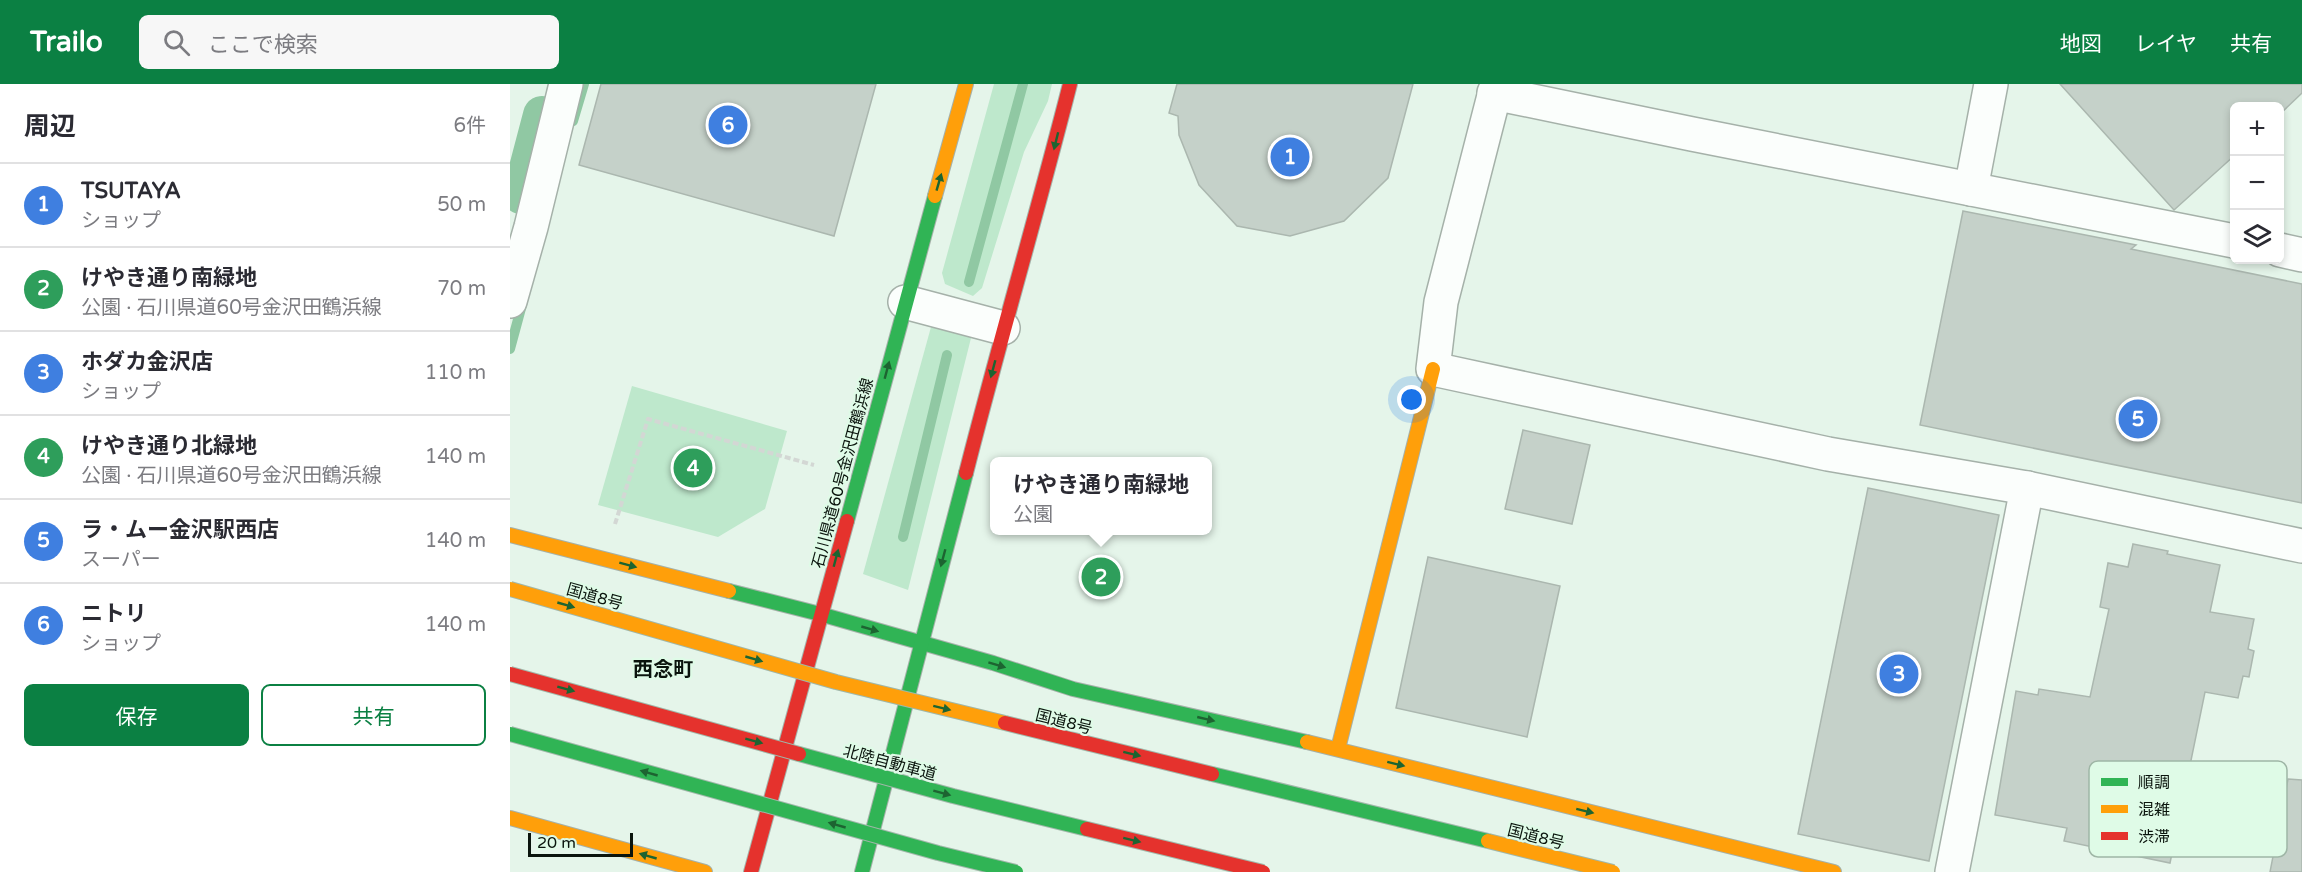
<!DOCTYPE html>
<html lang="ja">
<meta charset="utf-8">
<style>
:root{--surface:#fff;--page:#f7f7f7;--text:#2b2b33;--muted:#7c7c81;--line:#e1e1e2;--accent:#0b8043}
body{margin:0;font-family:"Varela Round","Noto Sans JP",sans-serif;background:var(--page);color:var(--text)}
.controls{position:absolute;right:18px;top:18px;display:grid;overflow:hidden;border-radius:9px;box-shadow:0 3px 9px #0003}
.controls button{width:54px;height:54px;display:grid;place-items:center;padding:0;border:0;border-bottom:2px solid var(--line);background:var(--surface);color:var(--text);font:30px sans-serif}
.scale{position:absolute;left:18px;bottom:15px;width:105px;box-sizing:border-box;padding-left:6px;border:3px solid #0a140d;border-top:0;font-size:16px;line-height:21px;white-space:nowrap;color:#0a140d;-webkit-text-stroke:4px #dffbe7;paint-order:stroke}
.you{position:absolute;left:902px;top:316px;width:21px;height:21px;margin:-15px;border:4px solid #fff;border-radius:50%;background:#1a73e8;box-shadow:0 0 0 9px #1a73e833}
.badge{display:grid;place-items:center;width:39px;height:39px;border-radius:50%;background:var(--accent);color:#fff;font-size:20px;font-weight:700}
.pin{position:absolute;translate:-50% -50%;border:3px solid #fff;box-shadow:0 2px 6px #0006}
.popup{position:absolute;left:480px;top:373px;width:222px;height:78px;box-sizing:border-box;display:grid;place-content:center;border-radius:9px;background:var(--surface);filter:drop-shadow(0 2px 4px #0005);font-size:20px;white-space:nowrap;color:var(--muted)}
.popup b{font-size:22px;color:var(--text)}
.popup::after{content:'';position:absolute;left:50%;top:100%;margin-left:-12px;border:12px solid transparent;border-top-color:var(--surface)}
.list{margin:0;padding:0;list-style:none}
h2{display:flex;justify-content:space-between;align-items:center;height:78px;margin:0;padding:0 24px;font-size:26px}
h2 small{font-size:20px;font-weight:400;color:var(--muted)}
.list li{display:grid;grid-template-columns:39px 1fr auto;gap:18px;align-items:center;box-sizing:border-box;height:84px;padding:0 24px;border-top:2px solid var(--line)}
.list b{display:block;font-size:22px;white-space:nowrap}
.list p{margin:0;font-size:20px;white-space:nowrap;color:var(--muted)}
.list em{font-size:20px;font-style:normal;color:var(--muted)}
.actions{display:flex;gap:12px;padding:18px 24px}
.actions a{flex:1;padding:14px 0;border:2px solid var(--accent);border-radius:9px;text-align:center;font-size:21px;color:var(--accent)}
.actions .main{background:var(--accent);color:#fff}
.icon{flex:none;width:33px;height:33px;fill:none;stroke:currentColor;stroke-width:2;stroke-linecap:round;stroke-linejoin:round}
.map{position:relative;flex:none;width:1792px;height:788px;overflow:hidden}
header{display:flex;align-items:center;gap:36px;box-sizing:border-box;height:84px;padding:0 30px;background:var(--accent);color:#fff}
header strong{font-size:28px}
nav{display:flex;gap:33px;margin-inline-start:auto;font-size:21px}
.search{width:420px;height:54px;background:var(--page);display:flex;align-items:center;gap:15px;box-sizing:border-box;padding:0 21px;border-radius:9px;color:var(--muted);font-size:22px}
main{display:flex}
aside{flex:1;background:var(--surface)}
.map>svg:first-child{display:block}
.green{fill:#bee8cc}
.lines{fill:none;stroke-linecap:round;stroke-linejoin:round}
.stream{stroke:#90c8a3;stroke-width:10}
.canal{stroke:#90c8a3;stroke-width:38}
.building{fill:#c5d1c9;stroke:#abb7af;stroke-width:1.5}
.street-casing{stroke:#a5b1a9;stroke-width:36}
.fast-casing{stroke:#a5b1a9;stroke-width:16}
.slow-casing{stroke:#a5b1a9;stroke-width:16}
.jam-casing{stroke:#a5b1a9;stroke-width:16}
.path{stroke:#d3d7d4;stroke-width:4;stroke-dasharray:6 3;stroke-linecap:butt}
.street{stroke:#fbfefc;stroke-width:33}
.fast{stroke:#30b455;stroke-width:14}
.slow{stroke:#ff9f0a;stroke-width:14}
.jam{stroke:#e5322d;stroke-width:14}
.fast-bridge-casing{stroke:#a0b7a9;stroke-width:16;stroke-linecap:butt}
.slow-bridge-casing{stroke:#a0b7a9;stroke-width:16;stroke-linecap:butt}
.jam-bridge-casing{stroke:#a0b7a9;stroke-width:16;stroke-linecap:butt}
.fast-bridge{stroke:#30b455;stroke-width:14}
.slow-bridge{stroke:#ff9f0a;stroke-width:14}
.jam-bridge{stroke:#e5322d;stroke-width:14}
.oneway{fill:#1d6431}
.labels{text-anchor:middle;stroke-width:4.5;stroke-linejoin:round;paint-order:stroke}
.street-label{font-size:16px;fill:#0a140d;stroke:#dffbe7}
.quarter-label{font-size:20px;font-weight:bold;fill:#0a140d;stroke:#dffbe7}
.key{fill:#dffbe7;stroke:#9fb6a6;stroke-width:1.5}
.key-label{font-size:16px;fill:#0a140d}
</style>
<header>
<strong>Trailo</strong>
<div class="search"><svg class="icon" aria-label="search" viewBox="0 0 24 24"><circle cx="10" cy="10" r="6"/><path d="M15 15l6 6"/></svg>ここで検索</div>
<nav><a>地図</a><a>レイヤ</a><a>共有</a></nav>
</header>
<main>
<aside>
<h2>周辺<small>6件</small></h2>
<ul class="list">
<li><span class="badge" style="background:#3f7fe0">1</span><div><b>TSUTAYA</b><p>ショップ</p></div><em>50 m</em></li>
<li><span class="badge" style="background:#2e9e5b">2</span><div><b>けやき通り南緑地</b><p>公園 · 石川県道60号金沢田鶴浜線</p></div><em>70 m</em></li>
<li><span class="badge" style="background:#3f7fe0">3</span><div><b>ホダカ金沢店</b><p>ショップ</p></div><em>110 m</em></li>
<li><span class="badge" style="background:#2e9e5b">4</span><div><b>けやき通り北緑地</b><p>公園 · 石川県道60号金沢田鶴浜線</p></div><em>140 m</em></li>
<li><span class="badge" style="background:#3f7fe0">5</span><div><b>ラ・ムー金沢駅西店</b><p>スーパー</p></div><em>140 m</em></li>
<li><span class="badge" style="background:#3f7fe0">6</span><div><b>ニトリ</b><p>ショップ</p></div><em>140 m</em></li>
</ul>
<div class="actions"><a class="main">保存</a><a>共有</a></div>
</aside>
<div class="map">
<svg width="1792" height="788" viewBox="0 0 1792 788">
<rect width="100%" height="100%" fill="#e5f5ea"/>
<!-- green -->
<g class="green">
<path d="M484,0H542L538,17L514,68L472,204L463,212L435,200L432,189Z"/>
<path d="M421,243L462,250L398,506L353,490Z"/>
<path d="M122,302L277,347L255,425L208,453L88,421Z"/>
</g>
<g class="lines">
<!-- stream -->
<g class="stream">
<path d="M63,37L74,0"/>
<path d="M459,198L513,0"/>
<path d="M0,265L13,217"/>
<path d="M393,453L437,271"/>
</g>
<!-- canal -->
<path class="canal" d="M11,111L32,31"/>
</g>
<!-- building -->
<g class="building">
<path d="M91,0H366L324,152L69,81Z"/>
<path d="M667,0H903L878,94L834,137L780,152L727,142L689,101L669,51L668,32L659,29Z"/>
<path d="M1550,0H1792V9L1770,30V22H1725V71L1664,126Z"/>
<path d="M1453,127L1626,161L1621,165L1792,200V419L1410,341Z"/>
<path d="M1013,346L1080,361L1062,440L995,425Z"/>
<path d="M1358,404L1489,431L1419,777L1288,750Z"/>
<path d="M1623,460L1658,467L1657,470L1710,481L1700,528L1744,535L1738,565L1744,567L1739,593L1733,592L1728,614L1695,608L1660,779L1554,757L1557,744L1485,731L1506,607L1528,611L1529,605L1580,613L1599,525L1590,523L1598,479L1618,483Z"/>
<path d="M918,473L1050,502L1017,653L886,624Z"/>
<path d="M1778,695L1792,696V788H1760Z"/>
</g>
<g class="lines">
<defs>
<g id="street">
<path d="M987,0L931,218L923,285L1318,370L1517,404L1792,462"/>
<path d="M984,9L1182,50L1724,157"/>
<path d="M1461,105L1481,0"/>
<path d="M1770,166L1792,171"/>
<path d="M0,217L21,143L56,0"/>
<path d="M395,218L493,244"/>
<path d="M1442,788L1517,404"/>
</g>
<g id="fast">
<path d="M337,437L425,112"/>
<path d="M219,507L310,530L483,579L563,605L797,658"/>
<path d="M352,788L456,389"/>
</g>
<g id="slow">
<path d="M425,112L456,0"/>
<path d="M0,451L219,507"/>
<path d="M797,658L1324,788"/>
<path d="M828,665L923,285"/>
<path d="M0,734L195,788"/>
</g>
<g id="jam">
<path d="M456,389C489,259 527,130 560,0"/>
<path d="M241,788L337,437"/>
</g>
</defs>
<!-- street casing -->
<use href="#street" class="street-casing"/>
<!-- fast casing -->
<use href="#fast" class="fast-casing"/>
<!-- slow casing -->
<use href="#slow" class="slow-casing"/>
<!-- jam casing -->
<use href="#jam" class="jam-casing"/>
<!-- path -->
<path class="path" d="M105,440L138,335L304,381"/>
<!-- street -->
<use href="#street" class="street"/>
<!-- fast -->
<use href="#fast" class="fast"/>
<!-- slow -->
<use href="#slow" class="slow"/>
<!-- jam -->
<use href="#jam" class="jam"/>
<defs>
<g id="fast-bridge">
<path d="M0,650L428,769L506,788"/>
<path d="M289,670L443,712L577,745"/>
<path d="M702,690L978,757"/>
</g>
<g id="slow-bridge">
<path d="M0,505L326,598L495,639"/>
<path d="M978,757L1103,788"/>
</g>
<g id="jam-bridge">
<path d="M0,590L289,670"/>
<path d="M495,639L702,690"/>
<path d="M577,745L753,788"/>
</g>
</defs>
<!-- fast-bridge casing -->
<use href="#fast-bridge" class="fast-bridge-casing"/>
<!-- slow-bridge casing -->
<use href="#slow-bridge" class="slow-bridge-casing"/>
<!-- jam-bridge casing -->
<use href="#jam-bridge" class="jam-bridge-casing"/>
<!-- fast-bridge -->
<use href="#fast-bridge" class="fast-bridge"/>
<!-- slow-bridge -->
<use href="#slow-bridge" class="slow-bridge"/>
<!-- jam-bridge -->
<use href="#jam-bridge" class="jam-bridge"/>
</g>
<!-- one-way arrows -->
<defs><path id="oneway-solid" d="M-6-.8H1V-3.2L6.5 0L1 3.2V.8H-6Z" transform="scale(1.5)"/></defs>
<g class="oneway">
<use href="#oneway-solid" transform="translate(546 57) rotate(104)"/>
<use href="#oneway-solid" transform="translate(429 98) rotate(-74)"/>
<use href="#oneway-solid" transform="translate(483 285) rotate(105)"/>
<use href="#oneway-solid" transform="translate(377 286) rotate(-75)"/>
<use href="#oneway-solid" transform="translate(326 474) rotate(-75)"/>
<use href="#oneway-solid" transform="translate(433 474) rotate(105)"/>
<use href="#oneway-solid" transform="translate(118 481) rotate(15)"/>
<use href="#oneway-solid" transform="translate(56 521) rotate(16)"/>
<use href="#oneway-solid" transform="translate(360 545) rotate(16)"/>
<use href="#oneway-solid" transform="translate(244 575) rotate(16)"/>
<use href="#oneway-solid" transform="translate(487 581) rotate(17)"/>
<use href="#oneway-solid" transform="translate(56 605) rotate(15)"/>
<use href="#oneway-solid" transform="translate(432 624) rotate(14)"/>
<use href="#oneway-solid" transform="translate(696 635) rotate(13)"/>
<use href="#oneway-solid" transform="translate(244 657) rotate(15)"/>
<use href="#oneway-solid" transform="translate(622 670) rotate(14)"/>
<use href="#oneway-solid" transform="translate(886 680) rotate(14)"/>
<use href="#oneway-solid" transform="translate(139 689) rotate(-164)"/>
<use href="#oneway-solid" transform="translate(432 709) rotate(15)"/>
<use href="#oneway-solid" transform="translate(1075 727) rotate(14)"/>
<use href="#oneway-solid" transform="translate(327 741) rotate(-164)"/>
<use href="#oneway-solid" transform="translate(622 756) rotate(14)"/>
<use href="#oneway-solid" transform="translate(138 772) rotate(-164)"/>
</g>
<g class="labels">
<!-- street labels -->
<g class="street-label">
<text transform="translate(332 389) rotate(-75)" y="6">石川県道60号金沢田鶴浜線</text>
<text transform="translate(85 512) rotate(16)" y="6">国道8号</text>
<text transform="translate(554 637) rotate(14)" y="6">国道8号</text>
<text transform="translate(380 678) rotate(15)" y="6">北陸自動車道</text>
<text transform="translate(1026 752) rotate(14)" y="6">国道8号</text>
</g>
<!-- quarter labels -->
<g class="quarter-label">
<text x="153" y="592">西念町</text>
</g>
</g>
<!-- legend -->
<rect x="1579" y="677" width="198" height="96" rx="9" class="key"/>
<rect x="1591" y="694" width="27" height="8" fill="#30b455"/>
<rect x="1591" y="721" width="27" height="8" fill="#ff9f0a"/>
<rect x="1591" y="748" width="27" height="8" fill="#e5322d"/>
<g class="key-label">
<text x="1628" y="704">順調</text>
<text x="1628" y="731">混雑</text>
<text x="1628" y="758">渋滞</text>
</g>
</svg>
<div class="controls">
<button>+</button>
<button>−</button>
<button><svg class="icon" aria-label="layers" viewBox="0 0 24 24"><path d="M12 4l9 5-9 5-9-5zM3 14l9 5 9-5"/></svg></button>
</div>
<div class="scale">20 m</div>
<div class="you"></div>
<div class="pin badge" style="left:780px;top:73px;background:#3f7fe0">1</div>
<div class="pin badge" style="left:591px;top:493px;background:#2e9e5b">2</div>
<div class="popup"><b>けやき通り南緑地</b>公園</div>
<div class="pin badge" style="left:1389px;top:590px;background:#3f7fe0">3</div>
<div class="pin badge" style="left:183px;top:384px;background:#2e9e5b">4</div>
<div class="pin badge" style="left:1628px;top:335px;background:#3f7fe0">5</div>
<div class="pin badge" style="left:218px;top:41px;background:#3f7fe0">6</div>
</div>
</main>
